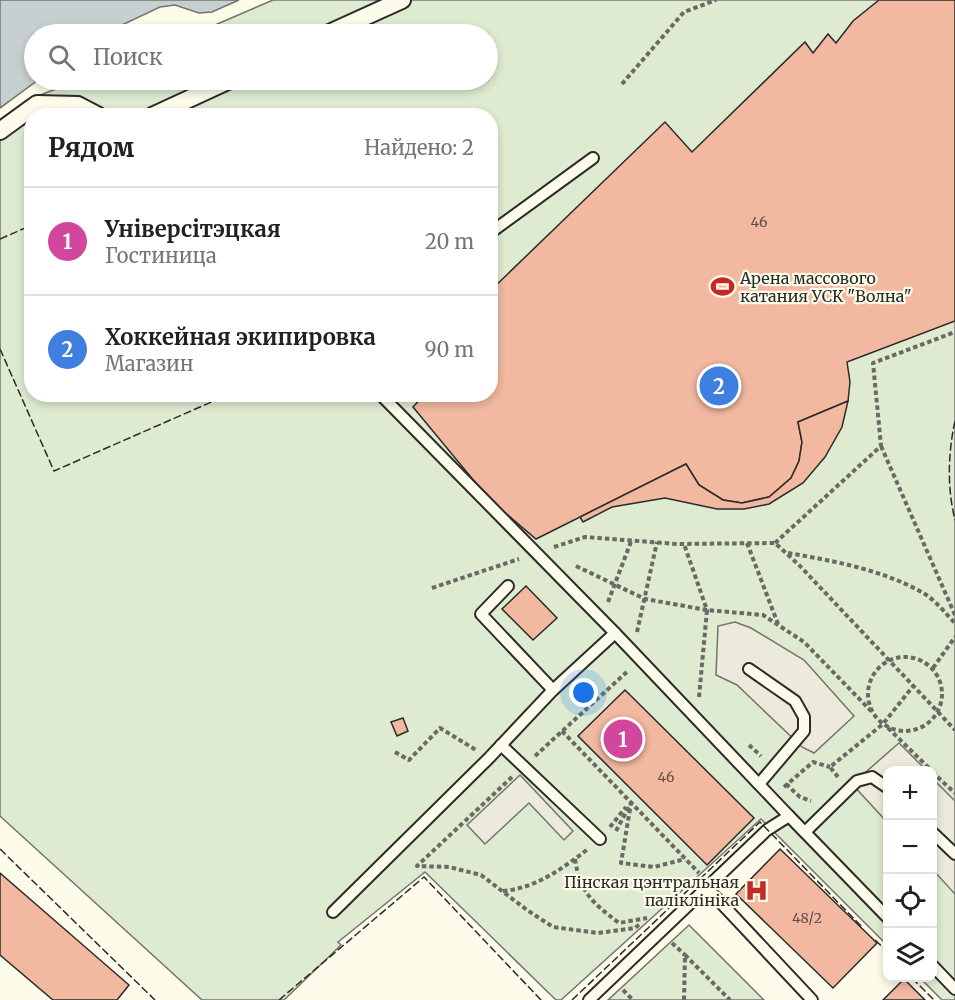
<!DOCTYPE html>
<html lang="ru">
<meta charset="utf-8">
<style>
:root{--surface:#fff;--page:#f2f2f2;--text:#202124;--muted:#757577;--line:#e0e0e0;--accent:#c62828}
body{margin:0;font-family:Merriweather,serif;background:var(--page);color:var(--text)}
.controls{position:absolute;right:18px;bottom:18px;display:grid;overflow:hidden;border-radius:12px;box-shadow:0 3px 9px #0003}
.controls button{width:54px;height:54px;display:grid;place-items:center;padding:0;border:0;border-bottom:2px solid var(--line);background:var(--surface);color:var(--text);font:30px sans-serif}
.you{position:absolute;left:584px;top:693px;width:21px;height:21px;margin:-15px;border:4px solid #fff;border-radius:50%;background:#1a73e8;box-shadow:0 0 0 9px #1a73e833}
.badge{display:grid;place-items:center;width:39px;height:39px;border-radius:50%;background:var(--accent);color:#fff;font-size:20px;font-weight:700}
.pin{position:absolute;translate:-50% -50%;border:3px solid #fff;box-shadow:0 2px 6px #0006}
.list{margin:0;padding:0;list-style:none}
h2{display:flex;justify-content:space-between;align-items:center;height:78px;margin:0;padding:0 24px;font-size:26px}
h2 small{font-size:20px;font-weight:400;color:var(--muted)}
.list li{display:grid;grid-template-columns:39px 1fr auto;gap:18px;align-items:center;box-sizing:border-box;height:108px;padding:0 24px;border-top:2px solid var(--line)}
.list b{display:block;font-size:22px;white-space:nowrap}
.list p{margin:0;font-size:20px;white-space:nowrap;color:var(--muted)}
.list em{font-size:20px;font-style:normal;color:var(--muted)}
.icon{flex:none;width:33px;height:33px;fill:none;stroke:currentColor;stroke-width:2;stroke-linecap:round;stroke-linejoin:round}
.map{position:relative;flex:none;width:955px;height:1000px;overflow:hidden}
.search{position:absolute;background:var(--surface);box-shadow:0 3px 9px #0003;left:24px;top:24px;width:474px;height:66px;display:flex;align-items:center;gap:15px;box-sizing:border-box;padding:0 21px;border-radius:33px;color:var(--muted);font-size:22px}
.panel{position:absolute;background:var(--surface);box-shadow:0 3px 9px #0003;left:24px;top:108px;width:474px;height:294px;border-radius:24px}
.map>svg:first-child{display:block}
.green{fill:#deebd1;stroke:#74746e;stroke-width:1.5;fill-rule:evenodd}
.parking{fill:#eceadb;stroke:#74746e;stroke-width:1.5}
.water{fill:#c7d0d0;stroke:#74746e;stroke-width:1.5}
.building{fill:#f2b8a0;stroke:#2b2b2b;stroke-width:1.5}
.lines{fill:none;stroke-linecap:round;stroke-linejoin:round}
.service-casing{stroke:#2b2b2b;stroke-width:14}
.pedestrian-casing{stroke:#2b2b2b;stroke-width:20}
.path{stroke:#6a6964;stroke-width:4;stroke-dasharray:4.5 3;stroke-linecap:butt}
.service{stroke:#fdfbea;stroke-width:10}
.pedestrian{stroke:#fdfbea;stroke-width:16}
.fence{stroke:#2b2b2b;stroke-width:1.5;stroke-dasharray:8 3;stroke-linecap:butt}
.labels{text-anchor:middle;stroke-width:4.5;stroke-linejoin:round;paint-order:stroke}
.number-label{font-size:14px;fill:#5d4e48}
.poi-label{font-size:16px;fill:#2b2b2b;stroke:#fdfbea;text-anchor:start}
</style>
<div class="map">
<svg width="955" height="1000" viewBox="0 0 955 1000">
<rect width="100%" height="100%" fill="#fdfbea"/>
<!-- green -->
<g class="green">
<path d="M273,0H955V1000H942L920,978H932V770H888L887,945L761,819L561,1000H556L425,872L338,942L341,945L284,1000H202L0,816V120L27,100L80,80H488V34H194ZM32,116H490V394H32Z"/>
<path d="M689,925L764,1000H608Z"/>
</g>
<!-- parking -->
<g class="parking">
<path d="M735,622L751,628L804,660L854,716L814,753L802,747L737,685L716,675L718,626Z"/>
<path d="M899,743L926,770H888L887,822L852,784Z"/>
<path d="M520,775L573,831L564,840L529,803L485,844L467,825Z"/>
<path d="M932,778L955,801V894L933,870Z"/>
</g>
<!-- water -->
<path class="water" d="M0,0H239L212,12L199,13L175,5L160,7L103,34H34V80H38L0,108Z"/>
<!-- building -->
<g class="building">
<path d="M879,0H955V321L847,362L850,382L848,401L798,422L802,442L799,461L791,478L769,497L742,503L723,500L699,485L686,464L536,539L489,499L413,407L425,394H490V291L665,122L692,152L805,42L813,53L828,34L836,43L853,21Z"/>
<path d="M848,401L842,427L825,457L803,483L769,504L744,509H717L665,498L612,507L583,522L580,517L686,464L699,485L723,500L742,503L769,497L791,478L799,461L802,442L798,422Z"/>
<path d="M526,586L557,618L533,640L502,609Z"/>
<path d="M625,690L754,818L707,865L578,736Z"/>
<path d="M403,718L408,731L397,736L391,722Z"/>
<path d="M780,849L877,943L833,988L736,894Z"/>
<path d="M0,873L129,985L117,1000H53L0,955Z"/>
<path d="M904,979L925,1000H883Z"/>
</g>
<g class="lines">
<defs>
<g id="service">
<path d="M490,233L593,158"/>
<path d="M380,394L615,633L789,816"/>
<path d="M508,586L481,614L553,690"/>
<path d="M749,669L795,701L804,717V731L759,784"/>
<path d="M501,745L600,839"/>
<path d="M805,832L857,781L872,777L888,788"/>
<path d="M932,832L955,854"/>
<path d="M707,888L812,1000"/>
<path d="M333,912L489,758L553,690L615,633"/>
<path d="M932,965L955,989"/>
<path d="M589,1000L767,830L789,816L888,918"/>
</g>
<g id="pedestrian">
<path d="M327,34L402,0"/>
<path d="M152,116L230,80"/>
<path d="M0,131L37,104L78,105L99,116"/>
</g>
</defs>
<!-- service casing -->
<use href="#service" class="service-casing"/>
<!-- pedestrian casing -->
<use href="#pedestrian" class="pedestrian-casing"/>
<!-- path -->
<g class="path">
<path d="M622,84L684,12L716,0"/>
<path d="M881,446L955,615"/>
<path d="M747,543L778,624"/>
<path d="M775,543L881,446L873,363L955,332"/>
<path d="M554,547L585,537L677,544L775,543L799,565L955,730"/>
<path d="M788,553C834,561 884,570 925,594C936,601 946,614 955,623"/>
<path d="M576,566L645,599L707,610L684,544"/>
<path d="M432,588L519,559"/>
<path d="M608,602L632,539"/>
<path d="M637,632L657,542"/>
<circle cx="905" cy="694" r="37"/>
<path d="M933,668L955,637"/>
<path d="M699,697L707,610L763,615L804,642L872,712"/>
<path d="M888,728L931,770"/>
<path d="M562,731L699,873"/>
<path d="M749,745L761,756"/>
<path d="M395,752L409,760L440,728L476,750"/>
<path d="M535,756L629,670"/>
<path d="M932,772L955,793"/>
<path d="M512,777L417,866L449,867L481,875L527,910L553,927L598,933L635,928L640,924"/>
<path d="M838,777L830,767L883,724L914,685"/>
<path d="M786,784L800,797L811,801"/>
<path d="M784,787L813,762L830,767"/>
<path d="M610,827L626,807"/>
<path d="M616,831L631,803L621,863L654,867L685,859"/>
<path d="M575,859C580,893 593,903 619,923L647,918"/>
<path d="M503,891C536,888 562,869 588,849"/>
<path d="M672,943L685,955"/>
<path d="M623,990L633,1000"/>
<path d="M684,1000L685,955L730,1000"/>
</g>
<!-- service -->
<use href="#service" class="service"/>
<!-- pedestrian -->
<use href="#pedestrian" class="pedestrian"/>
<!-- fence -->
<g class="fence">
<path d="M0,239L32,225"/>
<path d="M0,349L54,471L216,400L214,394"/>
<path d="M955,421C948,453 947,488 955,520"/>
<path d="M0,849L155,1000"/>
<path d="M875,940L888,952"/>
<path d="M912,978L934,1000"/>
<path d="M279,1000L424,877L541,1000"/>
<path d="M572,1000L760,822L862,927"/>
</g>
</g>
<!-- icons -->
<defs>
<symbol id="stadium-bare" viewBox="-9 -9 18 18"><path d="M0-5a6.5 5 0 1 0 0 10a6.5 5 0 1 0 0-10ZM-3.5-1.8h7v3.6h-7Z" fill="#c62828" stroke="#fdfbea" stroke-width="2.5" paint-order="stroke"/></symbol>
<symbol id="hospital-bare" viewBox="-9 -9 18 18"><path d="M-5-5h3v3.5h4V-5h3V5h-3V1.5h-4V5h-3Z" fill="#c62828" stroke="#fdfbea" stroke-width="2.5" paint-order="stroke"/></symbol>
</defs>
<g fill-rule="evenodd">
<use href="#stadium-bare" x="706" y="270" width="33" height="33"/>
<use href="#hospital-bare" x="740" y="874" width="33" height="33"/>
</g>
<g class="labels">
<!-- number labels -->
<g class="number-label">
<text x="759" y="227">46</text>
<text x="666" y="782">46</text>
<text x="807" y="923">48/2</text>
</g>
<!-- poi labels -->
<g class="poi-label">
<text x="740" y="284">Арена массового<tspan x="740" dy="18">катания УСК "Волна"</tspan></text>
<text x="739" y="888" text-anchor="end">Пінская цэнтральная<tspan x="739" dy="18">паліклініка</tspan></text>
</g>
</g>
</svg>
<div class="controls">
<button>+</button>
<button>−</button>
<button><svg class="icon" aria-label="locate" viewBox="0 0 24 24"><circle cx="12" cy="12" r="6"/><path d="M12 2v4M12 18v4M2 12h4M18 12h4"/></svg></button>
<button><svg class="icon" aria-label="layers" viewBox="0 0 24 24"><path d="M12 4l9 5-9 5-9-5zM3 14l9 5 9-5"/></svg></button>
</div>
<div class="you"></div>
<div class="pin badge" style="left:623px;top:739px;background:#d1479c">1</div>
<div class="pin badge" style="left:719px;top:386px;background:#3f7fe0">2</div>
<div class="search"><svg class="icon" aria-label="search" viewBox="0 0 24 24"><circle cx="10" cy="10" r="6"/><path d="M15 15l6 6"/></svg>Поиск</div>
<section class="panel">
<h2>Рядом<small>Найдено: 2</small></h2>
<ul class="list">
<li><span class="badge" style="background:#d1479c">1</span><div><b>Універсітэцкая</b><p>Гостиница</p></div><em>20 m</em></li>
<li><span class="badge" style="background:#3f7fe0">2</span><div><b>Хоккейная экипировка</b><p>Магазин</p></div><em>90 m</em></li>
</ul>
</section>
</div>
